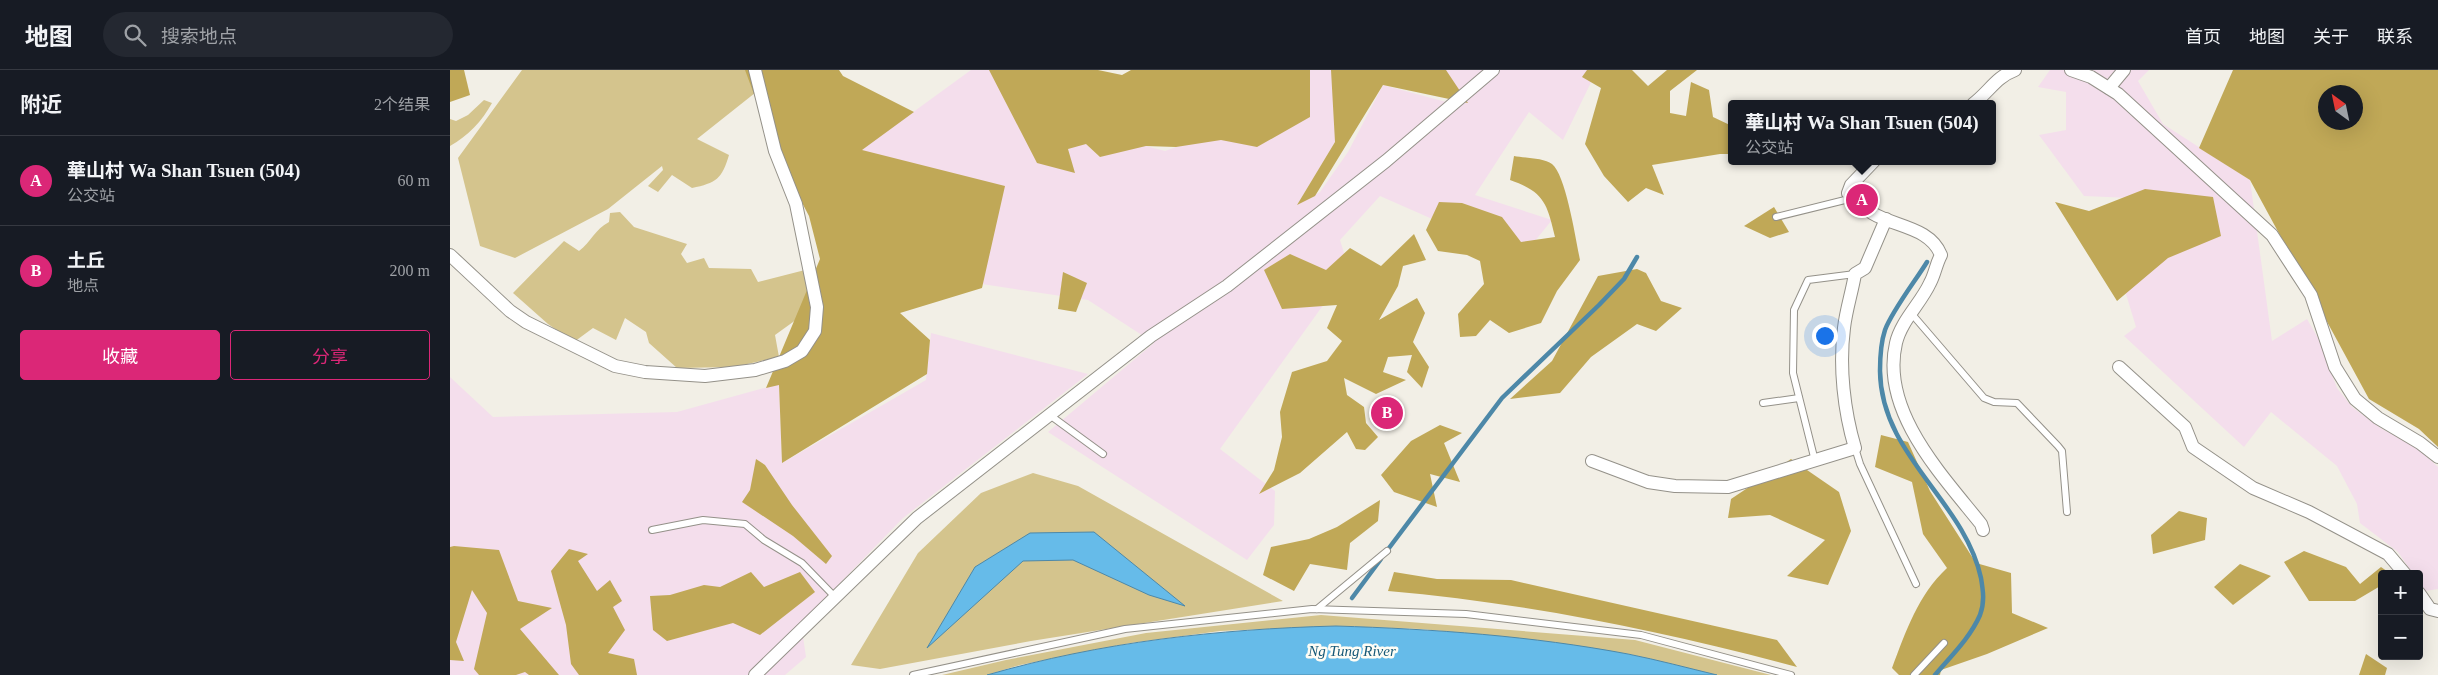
<!DOCTYPE html>
<html lang="zh">
<meta charset="utf-8">
<style>
:root{--surface:#171b24;--page:#242831;--text:#f1f3f6;--muted:#9ea1a6;--line:#363941;--accent:#db2777}
body{margin:0;font-family:"Times New Roman","Noto Sans SC",serif;background:var(--page);color:var(--text)}
.controls{position:absolute;right:15px;bottom:15px;display:grid;overflow:hidden;border-radius:5px;box-shadow:0 5px 20px #0002}
.controls button{width:45px;height:45px;display:grid;place-items:center;padding:0;border:0;border-bottom:1px solid var(--line);background:var(--surface);color:var(--text);font:25px sans-serif}
.compass{position:absolute;left:1868px;top:15px;width:45px;height:45px;border-radius:50%;background:var(--surface);box-shadow:0 5px 20px #0002;rotate:327deg}
.you{position:absolute;left:1374px;top:265px;width:18px;height:18px;margin:-12px;border:4px solid #fff;border-radius:50%;background:#1a73e8;box-shadow:0 0 0 8px #1a73e833}
.badge{display:grid;place-items:center;width:32px;height:32px;border-radius:50%;background:var(--accent);color:#fff;font-size:16px;font-weight:700}
.pin{position:absolute;translate:-50% -50%;border:2px solid #fff;box-shadow:0 1px 5px #0006}
.popup{position:absolute;left:1278px;top:30px;width:268px;height:65px;box-sizing:border-box;display:grid;place-content:center;border-radius:5px;background:var(--surface);filter:drop-shadow(0 1px 4px #0005);font-size:16px;white-space:nowrap;color:var(--muted)}
.popup b{font-size:19px;color:var(--text)}
.popup::after{content:'';position:absolute;left:50%;top:100%;margin-left:-10px;border:10px solid transparent;border-top-color:var(--surface)}
.list{margin:0;padding:0;list-style:none}
h2{display:flex;justify-content:space-between;align-items:center;height:65px;margin:0;padding:0 20px;font-size:21px}
h2 small{font-size:16px;font-weight:400;color:var(--muted)}
.list li{display:grid;grid-template-columns:32px 1fr auto;gap:15px;align-items:center;box-sizing:border-box;height:90px;padding:0 20px;border-top:1px solid var(--line)}
.list b{display:block;font-size:19px;white-space:nowrap}
.list p{margin:0;font-size:16px;white-space:nowrap;color:var(--muted)}
.list em{font-size:16px;font-style:normal;color:var(--muted)}
.actions{display:flex;gap:10px;padding:15px 20px}
.actions a{flex:1;padding:11px 0;border:1px solid var(--accent);border-radius:5px;text-align:center;font-size:18px;color:var(--accent)}
.actions .main{background:var(--accent);color:#fff}
.icon{flex:none;width:28px;height:28px;fill:none;stroke:currentColor;stroke-width:2;stroke-linecap:round;stroke-linejoin:round}
.map{position:relative;flex:none;width:1988px;height:605px;overflow:hidden}
header{display:flex;align-items:center;gap:30px;box-sizing:border-box;height:70px;padding:0 25px;background:var(--surface);border-bottom:1px solid var(--line)}
header strong{font-size:24px}
nav{display:flex;gap:28px;margin-inline-start:auto;font-size:18px}
.search{width:350px;height:45px;background:var(--page);display:flex;align-items:center;gap:12px;box-sizing:border-box;padding:0 18px;border-radius:28px;color:var(--muted);font-size:19px}
main{display:flex}
aside{flex:1;background:var(--surface)}
.map>svg:first-child{display:block}
.industrial{fill:#f4deec}
.green{fill:#d4c48d}
.forest{fill:#c0a857;fill-rule:evenodd}
.water{fill:#66bbe9;stroke:#4d88a8}
.lines{fill:none;stroke-linecap:round;stroke-linejoin:round}
.stream{stroke:#4d88a8;stroke-width:4.5}
.service-casing{stroke:#949189;stroke-width:8}
.minor-casing{stroke:#949189;stroke-width:14}
.service{stroke:#fff;stroke-width:6}
.minor{stroke:#fff;stroke-width:12}
.labels{text-anchor:middle;stroke-width:5;stroke-linejoin:round;paint-order:stroke}
.water-label{font-size:15px;font-style:italic;fill:#175978;stroke:#fffdf5}
</style>
<header>
<strong>地图</strong>
<div class="search"><svg class="icon" aria-label="search" viewBox="0 0 24 24"><circle cx="10" cy="10" r="6"/><path d="M15 15l6 6"/></svg>搜索地点</div>
<nav><a>首页</a><a>地图</a><a>关于</a><a>联系</a></nav>
</header>
<main>
<aside>
<h2>附近<small>2个结果</small></h2>
<ul class="list">
<li><span class="badge">A</span><div><b>華山村 Wa Shan Tsuen (504)</b><p>公交站</p></div><em>60 m</em></li>
<li><span class="badge">B</span><div><b>土丘</b><p>地点</p></div><em>200 m</em></li>
</ul>
<div class="actions"><a class="main">收藏</a><a>分享</a></div>
</aside>
<div class="map">
<svg width="1988" height="605" viewBox="0 0 1988 605">
<rect width="100%" height="100%" fill="#f2efe6"/>
<!-- industrial -->
<g class="industrial">
<path d="M521,0H540L624,102L618,79L631,69L650,87L688,74L715,81L768,62L860,47V0H886L885,72L848,134L870,122L898,82L933,15L1011,36L992,0H1147L1113,70L1079,42L1025,125L1102,150L1071,188L930,126L890,170L899,199L770,379L825,421L824,455L797,490L598,362L704,273L638,230L532,214L411,80Z"/>
<path d="M1600,0H1699L1688,11L1713,54L1800,110L1822,271L1857,249L1868,268L1887,318L1902,337L1932,359L1965,376L1988,397V519L1975,521L1969,512V504H1963L1948,482L1910,453L1907,434L1887,396L1821,342L1794,377L1674,266L1686,257L1669,201L1677,159L1752,174L1750,131L1634,126L1589,65L1616,60V22L1588,17Z"/>
<path d="M481,263L638,304L453,448L351,553L356,587L335,605H0V307L43,347L227,342L329,314L332,393L476,310Z"/>
</g>
<!-- green -->
<g class="green">
<path d="M72,0H303L310,19L247,69L279,85C272,109 266,113 242,118L222,105L208,122L198,116L213,100L212,96L158,139L65,188L30,176L8,88Z"/>
<path d="M34,30L42,33C32,51 18,66 0,76V49L6,51L18,45Z"/>
<path d="M170,142L184,157L237,174L231,184L237,193L254,188L259,198L301,199L308,212L355,200L361,239L325,265L329,287L284,297L227,298L199,273L196,262L175,248L166,270L143,258L124,272L98,254L63,223L114,171L129,181C141,172 145,159 159,152L160,143Z"/>
<path d="M583,403L628,416L833,531L581,571L430,599L401,595L468,483L531,423Z"/>
<path d="M871,545L1185,570L1321,605H1267L1179,584L1056,567L971,559L886,556L770,561L681,573L570,595L537,605H492L556,590L696,563Z"/>
</g>
<!-- forest -->
<g class="forest">
<path d="M0,0H14L20,25L0,32Z"/>
<path d="M295,0H389L393,6L464,42L412,80L555,116L532,218L450,243L480,270L477,304L332,393L329,315L316,318L370,189L359,146L325,81Z"/>
<path d="M539,0H648L672,5L681,0H860V47L807,77L771,70L726,77L696,76L650,87L636,74L618,79L625,103L587,93Z"/>
<path d="M881,0H996L1018,33L933,15L865,126L847,135L885,72Z"/>
<path d="M1137,0H1182L1198,16L1217,0H1247L1220,21V43L1236,46L1241,12L1259,20L1263,47L1282,56V84H1270L1202,95L1214,125L1196,118L1178,132L1154,106L1135,74L1151,18L1132,7Z"/>
<path d="M1783,0H1988V377L1969,359L1919,329L1800,110L1749,78ZM1876,22H1906V52H1876Z"/>
<path d="M1064,86C1074,88 1094,88 1102,94C1116,105 1126,171 1130,190L1107,221L1091,253L1059,263L1040,250L1026,266L1010,267L1008,244L1034,214L1030,191L1017,185L988,181L976,160L989,132L1012,133L1052,147L1071,172L1105,167C1097,133 1094,122 1060,110Z"/>
<path d="M1695,119L1763,127L1771,166L1718,188L1667,231L1605,132L1639,141Z"/>
<path d="M1324,137L1339,162L1320,168L1294,156Z"/>
<path d="M964,164L976,190L953,196L948,216L929,250L967,228L975,243L963,272L979,297L972,318L957,302L962,285L938,287L933,302L956,310L926,324L894,308L897,325L914,337L916,353L928,367L915,380L906,379L897,362L850,403L809,424L824,400L832,367L830,342L842,302L877,291L892,271L877,258L887,235L832,239L814,200L840,184L876,200L900,178L931,196Z"/>
<path d="M1187,199L1196,203L1211,231L1232,238L1206,261L1187,254L1141,287L1110,323L1060,329L1102,291L1148,206Z"/>
<path d="M613,202L637,213L626,242L608,239Z"/>
<path d="M990,355L1012,363L994,373L1010,412L980,404L987,437L944,422L931,405L961,371Z"/>
<path d="M1431,365L1458,372L1480,421L1526,493L1561,503L1562,543L1598,558L1537,584L1491,600L1490,605H1449L1442,598C1456,561 1468,525 1497,498L1473,464L1462,412L1425,397Z"/>
<path d="M306,389L315,395L342,435L382,486L376,494L343,466L292,432L300,420Z"/>
<path d="M1341,389L1389,422L1401,461L1378,515L1337,506L1375,470L1320,445L1278,448L1281,429Z"/>
<path d="M930,430L928,451L900,473L897,500L860,494L844,521L813,505L821,477L859,469L887,457Z"/>
<path d="M1729,441L1757,448L1755,470L1703,484L1701,465Z"/>
<path d="M4,476L49,480L68,531L102,538L70,559L109,605H79L75,602L66,605H29L24,599L37,543L22,520L6,572L14,591L0,590V477Z"/>
<path d="M119,479L138,484L128,491L147,521L160,510L172,531L163,537L175,560L158,583L184,589L187,605H129L121,594L116,555L101,501Z"/>
<path d="M1854,481L1896,497L1910,514L1931,497L1941,504H1932V515L1905,531H1859L1834,492Z"/>
<path d="M1790,494L1821,506L1783,535L1764,517Z"/>
<path d="M301,502L314,517L350,502L365,522L310,565L283,553L217,571L203,560L200,526L220,525L254,515L270,517Z"/>
<path d="M944,502L987,509L1061,510L1327,570L1347,597C1213,561 1076,533 938,521Z"/>
<path d="M1916,584L1937,598L1935,605H1909Z"/>
</g>
<!-- water -->
<g class="water">
<path d="M644,462L735,536L699,525L623,490L573,491L477,578L525,497L580,463Z"/>
<path d="M886,556C984,559 1082,566 1178,584C1208,590 1238,598 1267,605H537C651,572 768,559 886,556Z"/>
</g>
<g class="lines">
<!-- stream -->
<g class="stream">
<path d="M1477,192C1466,210 1442,241 1435,260C1431,272 1430,288 1430,301C1431,386 1514,430 1531,508C1533,520 1535,532 1530,545C1520,568 1501,586 1485,605"/>
<path d="M936,482L1052,328L1149,235L1174,209L1187,187"/>
<path d="M902,528L931,489"/>
</g>
<defs>
<g id="service">
<path d="M1326,147L1403,128"/>
<path d="M1461,243L1534,328L1544,332L1567,333L1608,376L1612,381L1617,442"/>
<path d="M1313,333L1349,328"/>
<path d="M601,346L653,384"/>
<path d="M1405,378L1410,394L1466,514"/>
<path d="M1365,391L1343,303L1344,240L1358,210L1405,204"/>
<path d="M202,460L253,450L295,454L314,470L352,493L385,527"/>
<path d="M867,539L937,481"/>
<path d="M463,605L675,559L862,539L1016,544L1191,565L1341,605"/>
<path d="M1464,605L1494,573"/>
</g>
<g id="minor">
<path d="M1621,0L1641,7L1668,24L1822,165L1861,225L1885,297L1905,329L1928,348L1970,373L1988,387"/>
<path d="M1659,18L1674,0"/>
<path d="M1523,34C1539,22 1546,7 1565,0"/>
<path d="M1424,91L1401,115L1398,123C1405,131 1413,138 1422,143C1445,157 1480,157 1491,185C1486,194 1485,204 1480,213C1471,233 1451,251 1446,273C1430,341 1492,405 1531,454L1533,460"/>
<path d="M0,185L60,241L76,252L165,296L195,302L255,306L305,300L335,291L352,281L365,261L367,237L346,134L325,81L305,0"/>
<path d="M1669,297L1735,357L1743,377L1803,418L1859,442L1938,484L1955,504"/>
<path d="M1142,391L1198,412L1225,416L1278,417L1405,378C1394,341 1389,297 1394,258C1396,240 1402,222 1405,204L1415,198L1436,149"/>
<path d="M1969,523L1980,539L1988,541"/>
<path d="M305,605L467,448L701,266L777,216L936,91L1043,0"/>
</g>
</defs>
<!-- service casing -->
<use href="#service" class="service-casing"/>
<!-- minor casing -->
<use href="#minor" class="minor-casing"/>
<!-- service -->
<use href="#service" class="service"/>
<!-- minor -->
<use href="#minor" class="minor"/>
</g>
<g class="labels">
<!-- water labels -->
<g class="water-label">
<text x="902" y="586">Ng Tung River</text>
</g>
</g>
</svg>
<div class="controls">
<button>+</button>
<button>−</button>
</div>
<svg class="compass" viewBox="-18 -18 36 36"><path d="M0-13l5 13h-10z" fill="#e53935"/><path d="M0 13l5-13h-10z" fill="#9ea1a6"/></svg>
<div class="you"></div>
<div class="pin badge" style="left:1412px;top:130px">A</div>
<div class="popup"><b>華山村 Wa Shan Tsuen (504)</b>公交站</div>
<div class="pin badge" style="left:937px;top:343px">B</div>
</div>
</main>
